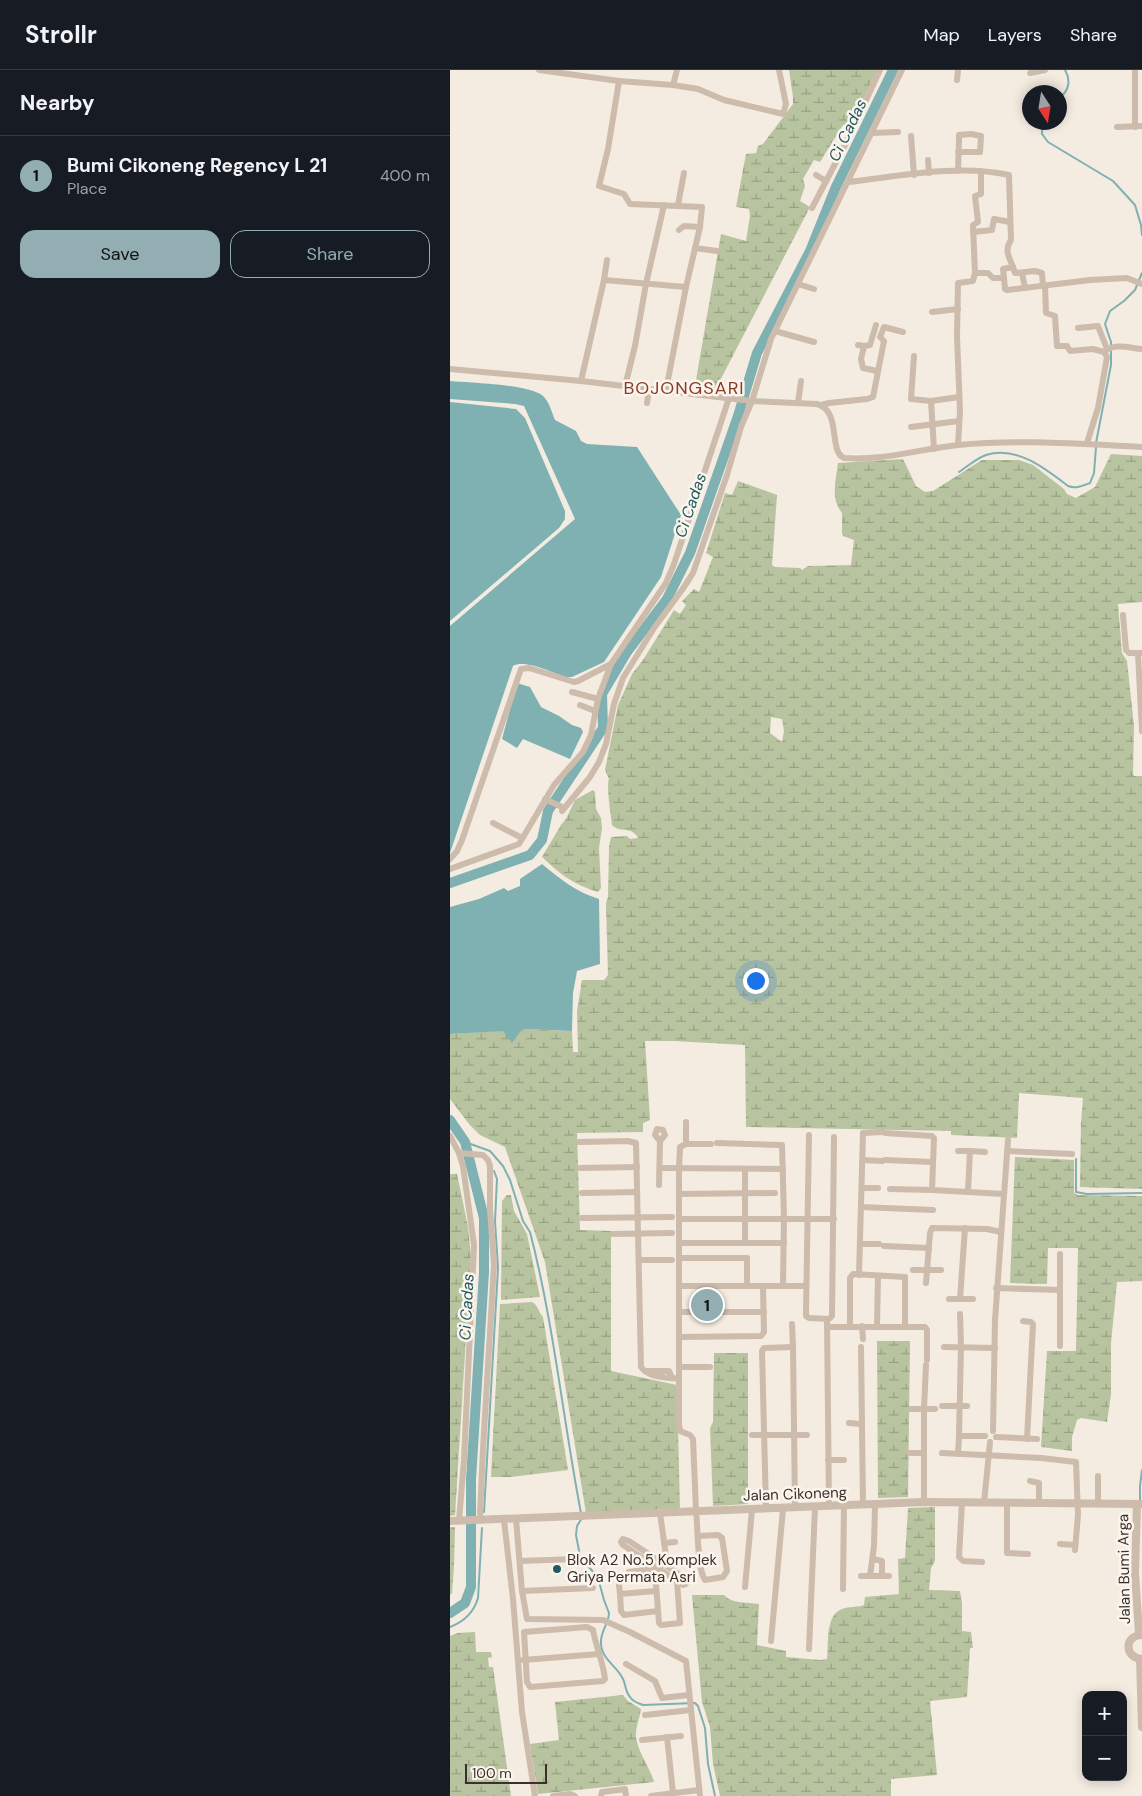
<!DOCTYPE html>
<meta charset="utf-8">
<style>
:root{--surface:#171b24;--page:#20242c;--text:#f1f3f6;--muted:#9ea1a6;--line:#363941;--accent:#92aeb2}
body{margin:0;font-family:"DM Sans",sans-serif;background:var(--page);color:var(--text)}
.controls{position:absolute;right:15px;bottom:15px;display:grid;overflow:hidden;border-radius:10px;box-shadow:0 2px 12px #0003}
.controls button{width:45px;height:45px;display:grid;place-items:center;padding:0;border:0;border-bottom:1px solid var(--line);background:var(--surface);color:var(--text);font:25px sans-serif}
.compass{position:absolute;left:572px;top:15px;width:45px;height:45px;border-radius:50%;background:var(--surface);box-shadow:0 2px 12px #0003;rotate:168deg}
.scale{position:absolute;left:15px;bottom:12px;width:82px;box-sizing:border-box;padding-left:5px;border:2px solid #3b302b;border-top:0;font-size:14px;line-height:18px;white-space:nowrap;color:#3b302b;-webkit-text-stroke:4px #fbf5ee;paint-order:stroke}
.you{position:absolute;left:305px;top:910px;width:18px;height:18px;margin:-12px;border:4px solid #fff;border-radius:50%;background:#1a73e8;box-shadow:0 0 0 8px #1a73e833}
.badge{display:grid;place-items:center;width:32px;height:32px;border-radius:50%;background:var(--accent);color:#111;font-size:16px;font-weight:700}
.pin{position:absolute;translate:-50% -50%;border:2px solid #fff;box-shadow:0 1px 5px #0006}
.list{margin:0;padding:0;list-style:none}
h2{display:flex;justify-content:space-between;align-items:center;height:65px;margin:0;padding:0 20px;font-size:21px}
h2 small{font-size:16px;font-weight:400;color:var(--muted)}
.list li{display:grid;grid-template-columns:32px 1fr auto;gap:15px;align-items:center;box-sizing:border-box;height:80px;padding:0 20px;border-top:1px solid var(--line)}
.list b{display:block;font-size:19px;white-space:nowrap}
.list p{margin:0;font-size:16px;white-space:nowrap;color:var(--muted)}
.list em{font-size:16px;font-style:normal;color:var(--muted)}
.actions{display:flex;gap:10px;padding:15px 20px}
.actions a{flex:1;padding:11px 0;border:1px solid var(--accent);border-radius:15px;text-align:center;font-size:18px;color:var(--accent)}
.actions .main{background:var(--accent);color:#111}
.map{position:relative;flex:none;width:692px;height:1726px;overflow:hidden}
header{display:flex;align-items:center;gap:30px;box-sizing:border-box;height:70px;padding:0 25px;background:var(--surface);border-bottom:1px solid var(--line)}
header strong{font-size:24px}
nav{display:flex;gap:28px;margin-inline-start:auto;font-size:18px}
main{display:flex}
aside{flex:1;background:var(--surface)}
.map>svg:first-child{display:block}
.wetland{fill:url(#wetland-marsh);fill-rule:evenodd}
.water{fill:#7fb0b2}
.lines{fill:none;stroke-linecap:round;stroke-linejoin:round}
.stream{stroke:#7fb0b2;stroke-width:2}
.river{stroke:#7fb0b2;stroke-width:10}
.minor{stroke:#cdbbac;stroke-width:6}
.tertiary{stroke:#cdbbac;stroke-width:8}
.poi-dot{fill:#1f5a5e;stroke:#fbf5ee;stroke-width:2}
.labels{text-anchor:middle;stroke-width:5;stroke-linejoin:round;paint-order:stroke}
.street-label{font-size:15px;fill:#3b302b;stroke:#fbf5ee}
.poi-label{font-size:15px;fill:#3b302b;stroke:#fbf5ee;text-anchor:start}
.water-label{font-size:16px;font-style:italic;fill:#1f5a5e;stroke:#fbf5ee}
.quarter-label{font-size:18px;letter-spacing:1px;fill:#8c3b22;stroke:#fbf5ee}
</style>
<header>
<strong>Strollr</strong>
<nav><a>Map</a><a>Layers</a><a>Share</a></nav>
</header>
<main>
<aside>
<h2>Nearby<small></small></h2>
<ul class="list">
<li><span class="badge">1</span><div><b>Bumi Cikoneng Regency L 21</b><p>Place</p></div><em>400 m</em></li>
</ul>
<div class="actions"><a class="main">Save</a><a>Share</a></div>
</aside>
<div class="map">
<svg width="692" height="1726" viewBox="0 0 692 1726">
<defs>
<pattern id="wetland-marsh" width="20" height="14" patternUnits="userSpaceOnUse" patternTransform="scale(1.25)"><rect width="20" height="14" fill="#b8c4a0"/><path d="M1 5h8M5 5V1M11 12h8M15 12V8" fill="none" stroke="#97a083"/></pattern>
</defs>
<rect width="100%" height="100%" fill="#f4ebe1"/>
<!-- wetland -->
<g class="wetland">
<path d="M339,0H427L400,58L393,55L370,92L364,90L353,109L355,116L350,131L360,137L263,324L244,322L271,164L296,171L300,146L299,139L286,137L296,84L306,83L308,76L313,74L343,34V27Z"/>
<path d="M661,384L692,386V532L668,534L672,583L677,591L684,656L683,703L684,706H692V1119L630,1117L631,1053L633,1028L569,1023L567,1068L501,1065V1061L296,1057L295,975L224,971H195L200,1050L193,1053V1062L127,1063L130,1160L161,1161V1301L227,1315L230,1440L136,1443L95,1192L55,1077L30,1065L19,1054L0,1029V964L72,959L122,961L123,982H128L127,941L132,910H154L158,905L156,833L158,827L159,777L161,767L177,766L180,769L188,768C181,755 171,764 162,755C161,746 156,715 159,709L155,700L168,635L182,604L193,590L224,540L230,544L236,535L232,531L244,519L249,522L263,487L256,483L275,423L282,425L288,411L327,425L322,495L325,497L350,498L352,500L358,496L401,495L404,470L393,466L392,463V443C380,429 386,410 388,393L453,389L466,416L475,422L483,421L532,390H569L583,395L614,419L617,424L626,428L645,417ZM321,647L332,649L334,661L332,672L320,663Z"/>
<path d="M143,720L145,722L146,739L151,748L152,758L149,778L151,818L148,822C123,814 111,805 92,787L111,755L116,749L125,730Z"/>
<path d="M565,1087L624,1090V1123L628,1125L692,1126V1211L667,1212L661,1273V1324L657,1352L631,1348L627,1350L622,1367V1381L591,1377L597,1281H626L628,1178H598L597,1214L560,1213Z"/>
<path d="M0,1104H7L18,1157L21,1186L5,1445L0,1446Z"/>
<path d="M57,1125H61L64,1141L77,1164L90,1227L51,1230L52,1131Z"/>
<path d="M82,1232C89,1236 88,1242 93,1247L118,1400L61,1407H41L50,1234Z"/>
<path d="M427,1271H460L458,1427L428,1428Z"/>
<path d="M264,1283H298V1434L263,1436L260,1358L263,1352Z"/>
<path d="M485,1437V1491L481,1498L479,1520L510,1521L512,1533V1561L521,1562L523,1578H520L517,1627L480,1631L487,1705L441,1709V1726H270L263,1694L260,1657L252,1632L242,1525H274C282,1534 297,1532 309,1534L307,1575L336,1581V1587L370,1590L377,1589C379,1575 375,1547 390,1540C397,1536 406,1538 414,1535L415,1527L449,1524L448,1489L455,1488L458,1438Z"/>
<path d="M0,1457H5L4,1496L2,1523L0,1525Z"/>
<path d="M25,1562L26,1582H41L42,1587L38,1588L39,1597H43L61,1726H0V1566L8,1563Z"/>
<path d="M173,1625L178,1631L191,1639C190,1647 185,1659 186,1667C188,1683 200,1697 204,1712L88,1724L80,1674L109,1670L105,1632Z"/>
</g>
<!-- water -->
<g class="water">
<path d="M0,311C21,313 78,314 93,326C99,331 102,343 105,350L126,361L131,371L137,374L187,377L231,445L211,507L154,592L122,607H115C103,603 75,589 63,596L0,783V556L125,449L74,336L65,334L0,329Z"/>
<path d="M0,332L66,339L75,348L115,441V449L109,458L0,551Z"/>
<path d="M67,613L80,617L91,637L109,646L122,655L131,658L133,662L120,689L73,669L67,678L52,669Z"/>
<path d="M92,794C110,809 126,822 149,829L150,894L127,901L123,923L122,961L72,959L62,973L53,961L0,964V837L29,829L54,818L58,821L70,816V809Z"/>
</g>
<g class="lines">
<!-- stream -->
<g class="stream">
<path d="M610,27C619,21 621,10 615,0"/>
<path d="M592,52V64L598,72L663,111L685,135L691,155L692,165"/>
<path d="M646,373L661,295V272L655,254L660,241L674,231L685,220L692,203"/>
<path d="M509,402C518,396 527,388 536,385C566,375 596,399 618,416C626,419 632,416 640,413L644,403L646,377"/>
<path d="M15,1072L40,1081L53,1096L60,1110L73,1151L80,1162C104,1254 113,1350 131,1443"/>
<path d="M626,1089V1122L637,1124L692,1123"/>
<path d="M690,1430V1416L692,1400"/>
<path d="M34,1442L48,1198L45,1151L47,1109L44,1101"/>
<path d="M132,1448L127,1456L126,1465L130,1486L148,1508L154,1530L159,1543C159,1553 150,1562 151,1573C151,1589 167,1596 173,1609C176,1615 175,1621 180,1627C183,1632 188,1633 193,1635L245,1633L248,1636L255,1658L258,1694L265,1726"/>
<path d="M0,1557C13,1552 24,1542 28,1528L32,1458"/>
</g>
<!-- river -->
<g class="river">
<path d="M0,813L80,785L92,770L98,741L153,658L152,624L177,582L217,529L240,483L288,346L307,283L360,181L385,119L443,0"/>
<path d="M0,1050L15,1072L34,1148V1202L21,1409V1517L15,1533L0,1543"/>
</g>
<!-- minor -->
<g class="minor">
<path d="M89,0L169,11L223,15L248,19L274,30L333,44L336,34L329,0"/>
<path d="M685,0V57"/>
<path d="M580,3L595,0"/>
<path d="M507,10L508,0"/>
<path d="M169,11L158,79L149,116L174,124L180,134L252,137L250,157L236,217"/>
<path d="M223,15L227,0"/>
<path d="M667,57L692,56"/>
<path d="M422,63L448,62"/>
<path d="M461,66L464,105"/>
<path d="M478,90L479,103"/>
<path d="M508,101L509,69V65L521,64L531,66L530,82H508"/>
<path d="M366,105L376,111"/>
<path d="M398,112C451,106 507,94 559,105L561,170C554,180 559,187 563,197"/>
<path d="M228,135L234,103"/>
<path d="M362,138L396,73L430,0"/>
<path d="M229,160L234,156L250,157"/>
<path d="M523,162L542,160L544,149L560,152"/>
<path d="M245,178L267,181"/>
<path d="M525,203L523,155L528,152L525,126L531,124V101"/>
<path d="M572,203L575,218"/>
<path d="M554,208L553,199L563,197L565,203L585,201L592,203L593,216"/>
<path d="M154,210L157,190"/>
<path d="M348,214L364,219"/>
<path d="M595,216L596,243L605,246L607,276H617L620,281L643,279L654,282L657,287L648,338L637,373"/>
<path d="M482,242L508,239"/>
<path d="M628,258L648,256L657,279"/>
<path d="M325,261L364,272"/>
<path d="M408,275L414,276L420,275L426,255"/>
<path d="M414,276L411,289L413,298L427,301"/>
<path d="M655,281C665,273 680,278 692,279"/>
<path d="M464,286L461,329L481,331"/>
<path d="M0,299L131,311L302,331L367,334C392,341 378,381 394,388C432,391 470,379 508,375C569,369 631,374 692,377"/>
<path d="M131,311L154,210L236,217L216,320"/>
<path d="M175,316L185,276L196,214L214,135"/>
<path d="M197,333L199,319"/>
<path d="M348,333L351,311"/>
<path d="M371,335L379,333L417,329L423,327L434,271L430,267L434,257L453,262"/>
<path d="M461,357L509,351"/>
<path d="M508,375L510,341L507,266L508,213L523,211L525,203H538L543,208H554L555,219L557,220L640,210L677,208L692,214"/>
<path d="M484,379L481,331L509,327"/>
<path d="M673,545L676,580L679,583H691"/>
<path d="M688,583L692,661"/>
<path d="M122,622L148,629"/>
<path d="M130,635L145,641"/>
<path d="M95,729L114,738"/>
<path d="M112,741L140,707L149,692L156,674L164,634L173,608L204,558L232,520L243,503L277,405L291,357L302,331L321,269L452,0"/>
<path d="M43,753L72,768"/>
<path d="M0,789L7,781L12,770L71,599L79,598L124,612L128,611L161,594"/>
<path d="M0,799L69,774L104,715L133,682L141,665L148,629L161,594L216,513L224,494L279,328"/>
<path d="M236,1052V1074H261"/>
<path d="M435,1063L482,1066L484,1068L482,1120L554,1124"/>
<path d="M359,1065L356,1242V1246L359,1248L379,1249L382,1246L384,1067"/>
<path d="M0,1066L9,1083L33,1085L38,1090L40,1096V1139L44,1195L33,1379L30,1444L32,1450"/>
<path d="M129,1072L178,1071L186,1073L191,1297C199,1308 216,1307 229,1309"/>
<path d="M267,1073L332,1075L334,1148L333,1216H356"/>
<path d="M236,1074L230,1077L229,1098V1355L230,1361L240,1365L243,1369L246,1441C248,1457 247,1499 255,1510L273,1507L277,1501L272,1468L268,1465L248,1466"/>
<path d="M508,1081H520"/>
<path d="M557,1081L622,1084"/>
<path d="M9,1083L13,1096L24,1175L14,1390L9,1451"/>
<path d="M413,1090L432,1091"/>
<path d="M435,1090L482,1092"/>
<path d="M130,1098L187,1097"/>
<path d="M210,1098L333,1099"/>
<path d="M209,1115L210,1071L215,1065L213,1060L207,1059L205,1065L210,1071"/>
<path d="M412,1118H428"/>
<path d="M440,1119L482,1120"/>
<path d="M518,1121L520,1081L535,1082"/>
<path d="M132,1123L187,1122"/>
<path d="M229,1124L325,1123"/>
<path d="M411,1137L483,1140"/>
<path d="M132,1148L222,1147"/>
<path d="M229,1149H384"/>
<path d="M163,1164L222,1163"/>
<path d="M229,1173H295V1099"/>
<path d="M295,1173H334"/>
<path d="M410,1174H429"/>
<path d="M434,1176L479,1178"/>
<path d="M229,1188H297V1216"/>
<path d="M189,1190H222"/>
<path d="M463,1200H491"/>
<path d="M409,1205L413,1063L433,1062"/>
<path d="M476,1213L480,1163L482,1158L537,1159L551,1162"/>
<path d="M229,1216H333"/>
<path d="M546,1218L610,1220V1276"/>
<path d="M610,1220V1184"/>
<path d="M499,1229H523"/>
<path d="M510,1229L515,1158"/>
<path d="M229,1242H314"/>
<path d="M510,1244L511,1276L509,1366H535"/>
<path d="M377,1249L379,1436"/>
<path d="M573,1251L581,1252L583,1254L577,1369"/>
<path d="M342,1254L343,1277L345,1438"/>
<path d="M400,1256V1208L403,1204L455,1207V1257"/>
<path d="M412,1256L413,1269"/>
<path d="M427,1256L428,1206"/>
<path d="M377,1257H475L477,1260V1290"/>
<path d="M229,1267L311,1266L314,1262L313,1217"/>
<path d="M411,1277L413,1435"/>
<path d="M494,1277L545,1278"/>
<path d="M229,1297H260"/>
<path d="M195,1301H219L222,1308"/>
<path d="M492,1336H517"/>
<path d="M460,1339H485"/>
<path d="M399,1353L411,1354"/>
<path d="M543,1361L545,1250L558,1070"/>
<path d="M302,1365H357"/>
<path d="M546,1367L587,1369"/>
<path d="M459,1383H474"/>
<path d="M492,1383L591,1388L626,1392L628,1445L625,1480"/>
<path d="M508,1384L509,1366"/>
<path d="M378,1390H394"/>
<path d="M580,1411L589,1413V1432"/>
<path d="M474,1432V1339L476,1295"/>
<path d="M512,1432L509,1487L513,1491L532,1492"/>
<path d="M557,1432V1483L578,1484"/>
<path d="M534,1433L540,1372"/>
<path d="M648,1434V1406"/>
<path d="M316,1439L312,1281L314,1278L343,1277"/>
<path d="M210,1443L217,1493"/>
<path d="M66,1449L72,1521L77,1549L153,1550L180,1562L236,1591L250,1726"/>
<path d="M54,1450L63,1529L72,1642L85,1726"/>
<path d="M173,1469L179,1471L236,1509V1514L233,1515L173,1475L171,1472Z"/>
<path d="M214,1473L225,1472"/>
<path d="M610,1474L625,1475"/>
<path d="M423,1489L432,1491V1505"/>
<path d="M216,1490L205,1502L209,1553L211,1555L230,1553L227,1511"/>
<path d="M70,1491L125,1489"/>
<path d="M179,1502L202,1499L205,1502"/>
<path d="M411,1506H439"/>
<path d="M420,1506L424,1476L425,1435"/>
<path d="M169,1515L170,1524"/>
<path d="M295,1517L302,1440"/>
<path d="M393,1519L394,1435"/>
<path d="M72,1521L143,1518"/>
<path d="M206,1521L170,1524L171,1541L174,1545L208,1541"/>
<path d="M137,1557L143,1560C146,1577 153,1591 155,1609L153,1611L80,1617L77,1612L74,1562Z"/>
<path d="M321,1571L333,1439"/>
<path d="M359,1579L365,1437"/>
<path d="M73,1590L149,1584"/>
<path d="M176,1594L205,1611L212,1628L239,1625"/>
<path d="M195,1645L241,1640"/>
<path d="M217,1667L223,1723"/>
<path d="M192,1670L231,1666"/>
<path d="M103,1726L120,1724L125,1726"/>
<path d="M151,1726L152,1722L175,1719L176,1726"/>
<path d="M201,1726L249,1720"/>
</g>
<!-- tertiary -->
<g class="tertiary">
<path d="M687,1434L685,1503L689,1564"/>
<path d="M0,1451L474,1432L692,1434"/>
<path d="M692,1565C674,1565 674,1588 692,1589"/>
<path d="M690,1589L692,1657"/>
</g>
</g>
<!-- markers -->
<circle class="poi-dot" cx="107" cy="1499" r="5"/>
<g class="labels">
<!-- street labels -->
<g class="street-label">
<text transform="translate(345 1424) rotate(-2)" y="5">Jalan Cikoneng</text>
<text transform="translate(674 1499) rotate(-91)" y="5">Jalan Bumi Arga</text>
</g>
<!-- poi labels -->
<g class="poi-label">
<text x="117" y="1495">Blok A2 No.5 Komplek<tspan x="117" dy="17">Griya Permata Asri</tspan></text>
</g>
<!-- water labels -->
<g class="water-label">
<text transform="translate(397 60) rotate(-64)" y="6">Ci Cadas</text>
<text transform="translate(240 435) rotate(-71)" y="6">Ci Cadas</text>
<text transform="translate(16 1237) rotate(-87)" y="6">Ci Cadas</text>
</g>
<!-- quarter labels -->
<g class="quarter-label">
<text x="234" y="324">BOJONGSARI</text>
</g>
</g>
</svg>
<div class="controls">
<button>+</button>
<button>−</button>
</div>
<svg class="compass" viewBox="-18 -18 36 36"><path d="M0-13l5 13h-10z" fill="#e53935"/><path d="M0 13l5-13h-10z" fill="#9ea1a6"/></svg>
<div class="scale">100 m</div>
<div class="you"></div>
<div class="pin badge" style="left:257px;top:1235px">1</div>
</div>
</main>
